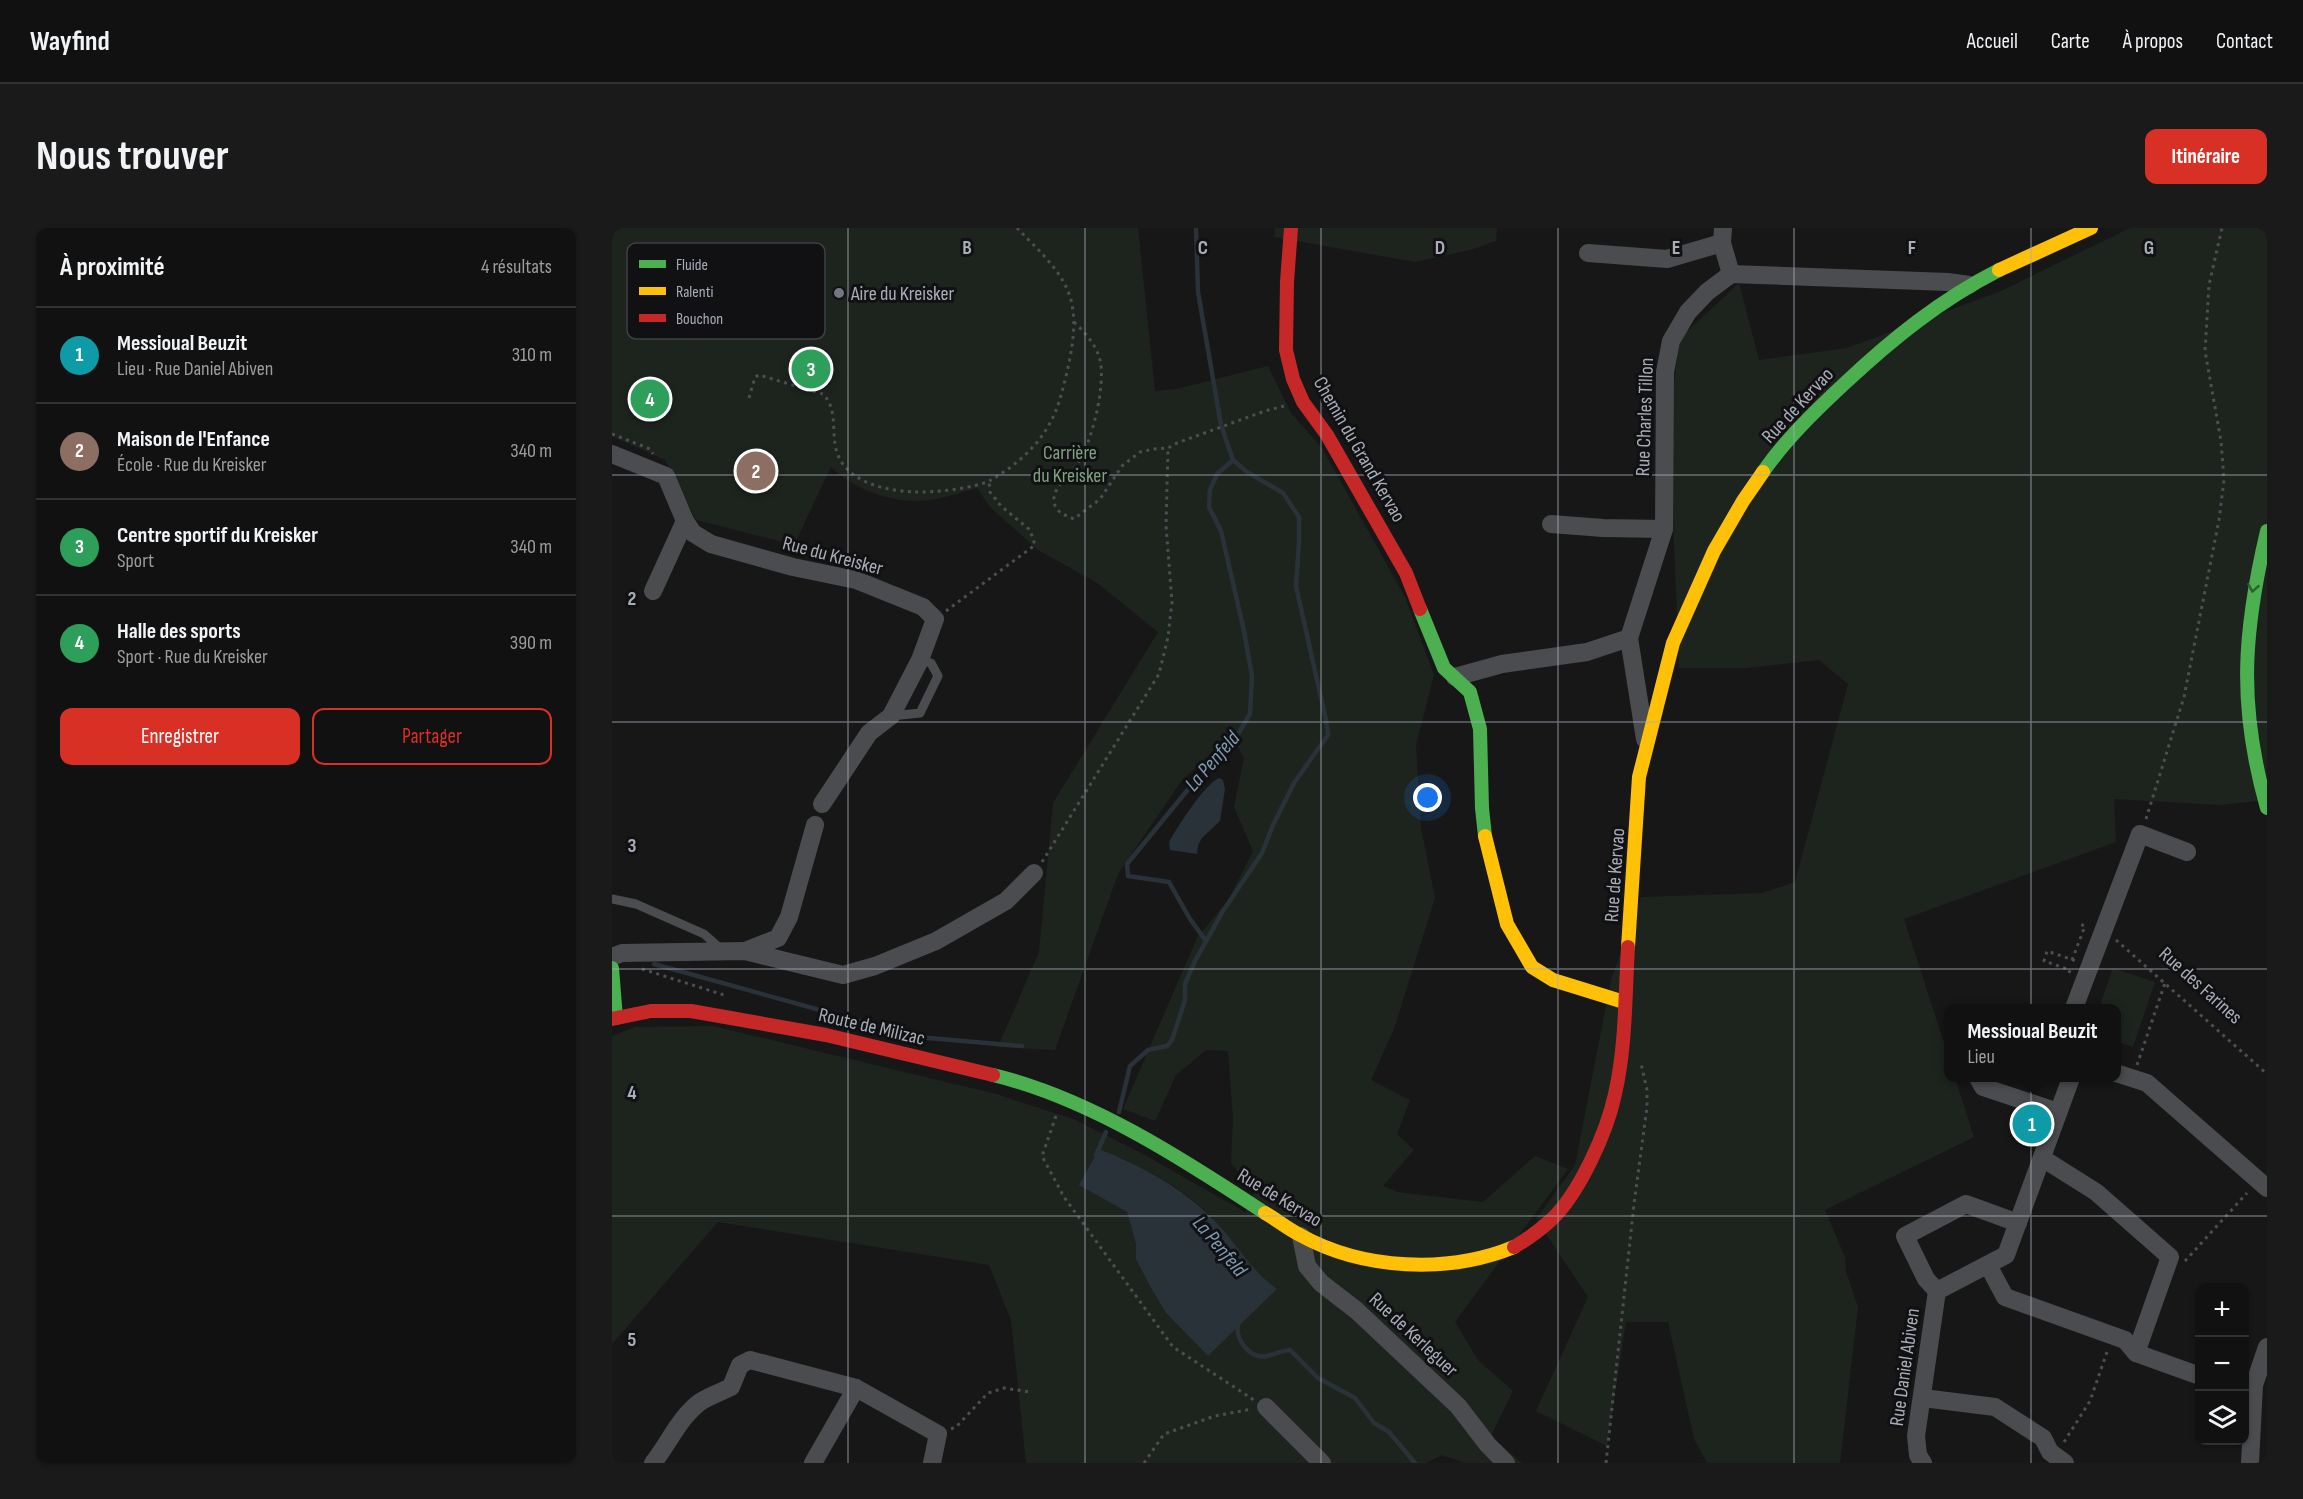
<!DOCTYPE html>
<html lang="fr">
<meta charset="utf-8">
<style>
:root{--surface:#111;--page:#1a1a1a;--text:#f1f3f6;--muted:#9c9d9f;--line:#303131;--accent:#d93025}
body{margin:0;font-family:"Sofia Sans Condensed",sans-serif;background:var(--page);color:var(--text)}
.controls{position:absolute;right:18px;bottom:18px;display:grid;overflow:hidden;border-radius:12px;box-shadow:0 2px 4px #0004}
.controls button{width:54px;height:54px;display:grid;place-items:center;padding:0;border:0;border-bottom:2px solid var(--line);background:var(--surface);color:var(--text);font:30px sans-serif}
.you{position:absolute;left:816px;top:570px;width:21px;height:21px;margin:-15px;border:4px solid #fff;border-radius:50%;background:#1a73e8;box-shadow:0 0 0 9px #1a73e833}
.badge{display:grid;place-items:center;width:39px;height:39px;border-radius:50%;background:var(--accent);color:#fff;font-size:20px;font-weight:700}
.pin{position:absolute;translate:-50% -50%;border:3px solid #fff;box-shadow:0 2px 6px #0006}
.popup{position:absolute;left:1332px;top:776px;width:177px;height:78px;box-sizing:border-box;display:grid;place-content:center;border-radius:12px;background:var(--surface);filter:drop-shadow(0 2px 4px #0005);font-size:20px;white-space:nowrap;color:var(--muted)}
.popup b{font-size:22px;color:var(--text)}
.popup::after{content:'';position:absolute;left:50%;top:100%;margin-left:-12px;border:12px solid transparent;border-top-color:var(--surface)}
.list{margin:0;padding:0;list-style:none}
h2{display:flex;justify-content:space-between;align-items:center;height:78px;margin:0;padding:0 24px;font-size:26px}
h2 small{font-size:20px;font-weight:400;color:var(--muted)}
.list li{display:grid;grid-template-columns:39px 1fr auto;gap:18px;align-items:center;box-sizing:border-box;height:96px;padding:0 24px;border-top:2px solid var(--line)}
.list b{display:block;font-size:22px;white-space:nowrap}
.list p{margin:0;font-size:20px;white-space:nowrap;color:var(--muted)}
.list em{font-size:20px;font-style:normal;color:var(--muted)}
.actions{display:flex;gap:12px;padding:18px 24px}
.actions a{flex:1;padding:14px 0;border:2px solid var(--accent);border-radius:12px;text-align:center;font-size:21px;color:var(--accent)}
.actions .main{background:var(--accent);color:#fff}
.icon{flex:none;width:33px;height:33px;fill:none;stroke:currentColor;stroke-width:2;stroke-linecap:round;stroke-linejoin:round}
.map{position:relative;flex:none;width:1655px;height:1235px;overflow:hidden;border-radius:12px}
header{display:flex;align-items:center;gap:36px;box-sizing:border-box;height:84px;padding:0 30px;background:var(--surface);border-bottom:2px solid var(--line)}
header strong{font-size:28px}
nav{display:flex;gap:33px;margin-inline-start:auto;font-size:21px}
.intro{display:flex;align-items:center;justify-content:space-between;box-sizing:border-box;height:144px;padding:0 36px}
h1{margin:0;font-size:42px}
.button{padding:15px 27px;border-radius:12px;background:var(--accent);color:#fff;font-size:21px;font-weight:700}
main{display:flex;gap:36px;padding:0 36px}
aside{flex:1;background:var(--surface);border-radius:12px;box-shadow:0 2px 4px #0004}
.map>svg:first-child{display:block}
.green{fill:#1d241e;fill-rule:evenodd}
.water{fill:#2a3239}
.lines{fill:none;stroke-linecap:round;stroke-linejoin:round}
.stream{stroke:#2a3239;stroke-width:4.5}
.path{stroke:#4d4e52;stroke-width:3;stroke-dasharray:3 4.5;stroke-linecap:butt}
.lane{stroke:#4b4c50;stroke-width:9}
.street{stroke:#4b4c50;stroke-width:18}
.fast{stroke:#4caf50;stroke-width:14}
.slow{stroke:#ffc107;stroke-width:14}
.jam{stroke:#c62828;stroke-width:14}
.oneway{stroke:#2e6032}
.grid{fill:none;stroke:#a8adb8;stroke-width:1.5;stroke-opacity:0.55}
.poi-dot{fill:#757880;stroke:#111113;stroke-width:2}
.labels{text-anchor:middle;stroke-width:6;stroke-linejoin:round;paint-order:stroke}
.poi-label{font-size:20px;fill:#a8adb8;stroke:#111113;text-anchor:start}
.street-label{font-size:20px;fill:#a8adb8;stroke:#111113}
.park-label{font-size:20px;fill:#7fa381;stroke:#111113}
.water-label{font-size:21px;font-style:italic;fill:#7f9bb3;stroke:#111113}
.key{fill:#111113;stroke:#3e4045;stroke-width:1.5}
.key-label{font-size:16px;fill:#a8adb8}
.grid-label{font-size:20px;text-anchor:middle;font-weight:bold;fill:#a8adb8;stroke:#111113;stroke-width:6;stroke-linejoin:round;paint-order:stroke}
</style>
<header>
<strong>Wayfind</strong>
<nav><a>Accueil</a><a>Carte</a><a>À propos</a><a>Contact</a></nav>
</header>
<div class="intro"><h1>Nous trouver</h1><a class="button">Itinéraire</a></div>
<main>
<aside>
<h2>À proximité<small>4 résultats</small></h2>
<ul class="list">
<li><span class="badge" style="background:#0f9aa8">1</span><div><b>Messioual Beuzit</b><p>Lieu · Rue Daniel Abiven</p></div><em>310 m</em></li>
<li><span class="badge" style="background:#8d6e63">2</span><div><b>Maison de l'Enfance</b><p>École · Rue du Kreisker</p></div><em>340 m</em></li>
<li><span class="badge" style="background:#2e9e5b">3</span><div><b>Centre sportif du Kreisker</b><p>Sport</p></div><em>340 m</em></li>
<li><span class="badge" style="background:#2e9e5b">4</span><div><b>Halle des sports</b><p>Sport · Rue du Kreisker</p></div><em>390 m</em></li>
</ul>
<div class="actions"><a class="main">Enregistrer</a><a>Partager</a></div>
</aside>
<div class="map">
<svg width="1655" height="1235" viewBox="0 0 1655 1235">
<rect width="100%" height="100%" fill="#171717"/>
<!-- green -->
<g class="green">
<path d="M0,0H526L543,163L565,161L656,138L679,185L710,220L793,369L822,447L804,517L809,600L823,670L782,801L759,852L798,872L785,906L802,922L771,958L785,964L871,974L923,928L956,941L843,1094L866,1132L901,1163L879,1208L910,1235H853L830,1227L814,1235H414L399,1092L377,1037L106,994L0,1116V808L23,799L101,798L384,866L461,891L531,926L633,984L642,965L619,935L621,890L616,823L594,822L564,847L543,893L511,881L585,710L617,671L641,623L622,579L632,530L620,508L570,552L506,646L443,822L386,819L427,724L441,575L546,404L484,354L426,322L378,279L365,260C350,264 335,269 319,272C285,277 243,263 219,239L182,317L84,292L53,232L0,208ZM487,921C530,938 574,960 605,995C625,1018 639,1044 664,1061L596,1128L554,1085L524,1031V1016L515,984L468,957Z"/>
<path d="M663,0H885L884,13L858,22L803,34L662,9Z"/>
<path d="M1518,0H1655V572L1608,577L1502,571L1504,614L1292,691L1336,827V850H1343L1362,909L1213,982L1233,1029L1234,1043L1246,1079L1228,1235H1095L1082,1211L1056,1094H1014L995,1218L924,1183L976,1069L924,991L963,937L999,752L1029,669L1150,665L1183,654L1236,456L1207,432L1134,440H1067L1057,191L1068,110L1127,55L1147,132L1235,120L1389,63Z"/>
<path d="M1501,740L1543,754L1521,819L1504,813V780H1487Z"/>
</g>
<!-- water -->
<g class="water">
<path d="M607,550L611,552L613,561L608,593L590,610L586,617L585,626L558,622L557,614C566,598 592,557 607,550Z"/>
<path d="M487,921C530,938 571,960 603,993C625,1016 639,1043 665,1061L596,1128L554,1085L538,1058L524,1031V1016L515,984L467,957Z"/>
</g>
<g class="lines">
<!-- stream -->
<g class="stream">
<path d="M594,713L578,691L557,654L516,648L515,636L578,559L618,520L638,486L640,448L632,403L609,303L597,279L598,262L605,246L621,232"/>
<path d="M42,736L305,809L410,818"/>
<path d="M507,884L518,838L536,822L555,818L560,812L573,772V756L583,733L611,683L650,625L661,597L682,555L716,507L714,492L684,358L687,314V289L671,265L635,244L621,232L609,197L586,64L584,0"/>
<path d="M485,932L484,927L494,904"/>
<path d="M626,1097C623,1111 638,1132 655,1128C665,1126 666,1123 678,1122L706,1150L743,1170L762,1195L777,1204L803,1235"/>
</g>
<!-- path -->
<g class="path">
<path d="M462,94C473,105 484,116 488,132C494,157 480,214 466,235C459,246 440,259 442,274C444,285 453,287 462,291L488,271L510,238L528,224L542,221L556,220L565,215L653,183L672,178"/>
<path d="M137,170L143,149L147,147L211,166C231,186 212,218 235,241C252,258 280,263 303,264C320,265 365,260 379,252C400,240 423,221 435,200C446,183 450,164 455,144C460,122 465,95 459,72C451,43 425,21 405,0"/>
<path d="M0,206L38,221L41,226"/>
<path d="M334,383L423,317L418,302L389,278L378,264L377,253"/>
<path d="M1534,591L1572,469L1607,292L1612,252L1609,213L1593,123L1597,57L1610,0"/>
<path d="M430,634L547,446L556,409L560,374L554,298L556,220"/>
<path d="M1504,712L1655,846"/>
<path d="M1460,732L1473,698L1465,695"/>
<path d="M30,741L112,767"/>
<path d="M1457,745L1458,742L1432,733L1435,723L1464,733"/>
<path d="M1525,837L1553,755"/>
<path d="M444,888L430,928L452,969L561,1119L642,1172"/>
<path d="M1573,1033L1635,965"/>
<path d="M339,1201L345,1198L376,1165L392,1160L418,1164"/>
<path d="M1452,1214L1478,1173L1496,1121"/>
<path d="M532,1235L552,1206L603,1188L640,1181"/>
<path d="M994,1235L1022,976L1035,879V862L1029,835"/>
</g>
<!-- lane -->
<g class="lane">
<path d="M279,488L308,485L326,448L319,435L308,432"/>
<path d="M0,671L24,676L92,706L110,722"/>
</g>
<!-- street -->
<g class="street">
<path d="M1111,0L1110,15L1119,46"/>
<path d="M976,25L1055,31L1110,15"/>
<path d="M0,226L54,248L73,293L81,305L99,316L181,339L244,352L311,379L323,391L308,432L279,488L257,505L210,576"/>
<path d="M939,296L991,300L1052,301"/>
<path d="M41,363L73,293"/>
<path d="M1017,410L1052,301L1053,144L1059,113L1076,84L1095,64L1119,46L1336,54L1357,57"/>
<path d="M843,449L890,436L975,424L1017,410L1033,511"/>
<path d="M133,723L166,710L177,689L203,597"/>
<path d="M0,729L10,725L133,723L231,747L263,738L324,713L394,673L422,645"/>
<path d="M1462,780L1528,606L1575,624"/>
<path d="M1504,845L1535,855L1655,960"/>
<path d="M1366,850L1371,859L1446,884"/>
<path d="M1430,930L1484,964L1558,1029L1524,1125"/>
<path d="M689,1008L695,1038L709,1055L744,1082L846,1178L876,1217L894,1235"/>
<path d="M1376,1037L1393,1069L1513,1112L1524,1125L1588,1148"/>
<path d="M1325,1063L1314,1051L1293,1008L1354,976L1406,995"/>
<path d="M1311,1170L1383,1179L1431,1210L1438,1224L1453,1235"/>
<path d="M654,1179L710,1235"/>
<path d="M41,1235C57,1215 67,1190 88,1174C97,1168 109,1164 119,1159L128,1137L138,1132L244,1160L326,1206L320,1235"/>
<path d="M201,1235L244,1160"/>
<path d="M1311,1235L1306,1227L1304,1208L1325,1063L1394,1027L1459,850"/>
<path d="M1638,1235L1642,1157L1655,1119"/>
</g>
<!-- fast -->
<g class="fast">
<path d="M1151,244C1174,211 1203,183 1232,156C1280,111 1328,72 1387,42"/>
<path d="M1655,303C1631,405 1626,478 1655,580"/>
<path d="M808,381L832,440L858,464L868,501L870,580L873,608"/>
<path d="M0,740L4,790"/>
<path d="M381,847C477,870 571,931 653,985"/>
</g>
<!-- slow -->
<g class="slow">
<path d="M1387,42L1479,0"/>
<path d="M873,608L895,696L920,739L941,752L1012,774"/>
<path d="M1016,719L1027,549L1061,415L1102,323L1131,273L1151,244"/>
<path d="M653,985C665,992 676,1001 688,1007C751,1042 836,1046 902,1019"/>
</g>
<!-- jam -->
<g class="jam">
<path d="M679,0L675,54L674,122L681,151L691,174L715,207L794,345L808,381"/>
<path d="M0,791L39,783H79L214,807L381,847"/>
<path d="M902,1019C914,1012 928,1002 939,992C967,966 995,904 1003,866C1014,818 1013,768 1016,719"/>
</g>
</g>
<!-- one-way arrows -->
<defs><path id="oneway-chevron" d="M-2-3.5L2.5 0L-2 3.5" fill="none" stroke-width="1.6" stroke-linecap="round" stroke-linejoin="round" transform="scale(1.5)"/></defs>
<use class="oneway" href="#oneway-chevron" transform="translate(1641 360) rotate(100)"/>
<!-- grid -->
<path class="grid" d="M236,0V1235M473,0V1235M709,0V1235M946,0V1235M1182,0V1235M1419,0V1235M0,247H1655M0,494H1655M0,741H1655M0,988H1655"/>
<!-- markers -->
<circle class="poi-dot" cx="227" cy="65" r="6"/>
<g class="labels">
<!-- poi labels -->
<g class="poi-label">
<text x="239" y="72">Aire du Kreisker</text>
</g>
<!-- street labels -->
<g class="street-label">
<text transform="translate(1185 177) rotate(-47)" y="7">Rue de Kervao</text>
<text transform="translate(1032 189) rotate(-88)" y="7">Rue Charles Tillon</text>
<text transform="translate(748 221) rotate(60)" y="7">Chemin du Grand Kervao</text>
<text transform="translate(221 327) rotate(15)" y="7">Rue du Kreisker</text>
<text transform="translate(1002 647) rotate(-86)" y="7">Rue de Kervao</text>
<text transform="translate(1589 757) rotate(42)" y="7">Rue des Farines</text>
<text transform="translate(260 798) rotate(13)" y="7">Route de Milizac</text>
<text transform="translate(668 969) rotate(31)" y="7">Rue de Kervao</text>
<text transform="translate(802 1106) rotate(43)" y="7">Rue de Kerleguer</text>
<text transform="translate(1292 1139) rotate(-82)" y="7">Rue Daniel Abiven</text>
</g>
<!-- park labels -->
<g class="park-label">
<text x="458" y="231">Carrière<tspan x="458" dy="23">du Kreisker</tspan></text>
</g>
<!-- water labels -->
<g class="water-label">
<text transform="translate(600 533) rotate(-49)" y="7">La Penfeld</text>
<text transform="translate(608 1018) rotate(50)" y="7">La Penfeld</text>
</g>
</g>
<!-- legend -->
<rect x="15" y="15" width="198" height="96" rx="9" class="key"/>
<rect x="27" y="32" width="27" height="8" fill="#4caf50"/>
<rect x="27" y="59" width="27" height="8" fill="#ffc107"/>
<rect x="27" y="86" width="27" height="8" fill="#c62828"/>
<g class="key-label">
<text x="64" y="42">Fluide</text>
<text x="64" y="69">Ralenti</text>
<text x="64" y="96">Bouchon</text>
</g>
<g class="grid-label">
<text x="355" y="26">B</text>
<text x="591" y="26">C</text>
<text x="828" y="26">D</text>
<text x="1064" y="26">E</text>
<text x="1300" y="26">F</text>
<text x="1537" y="26">G</text>
<text x="20" y="377">2</text>
<text x="20" y="624">3</text>
<text x="20" y="871">4</text>
<text x="20" y="1118">5</text>
</g>
</svg>
<div class="controls">
<button>+</button>
<button>−</button>
<button><svg class="icon" aria-label="layers" viewBox="0 0 24 24"><path d="M12 4l9 5-9 5-9-5zM3 14l9 5 9-5"/></svg></button>
</div>
<div class="you"></div>
<div class="pin badge" style="left:1420px;top:896px;background:#0f9aa8">1</div>
<div class="popup"><b>Messioual Beuzit</b>Lieu</div>
<div class="pin badge" style="left:144px;top:243px;background:#8d6e63">2</div>
<div class="pin badge" style="left:199px;top:141px;background:#2e9e5b">3</div>
<div class="pin badge" style="left:38px;top:171px;background:#2e9e5b">4</div>
</div>
</main>
